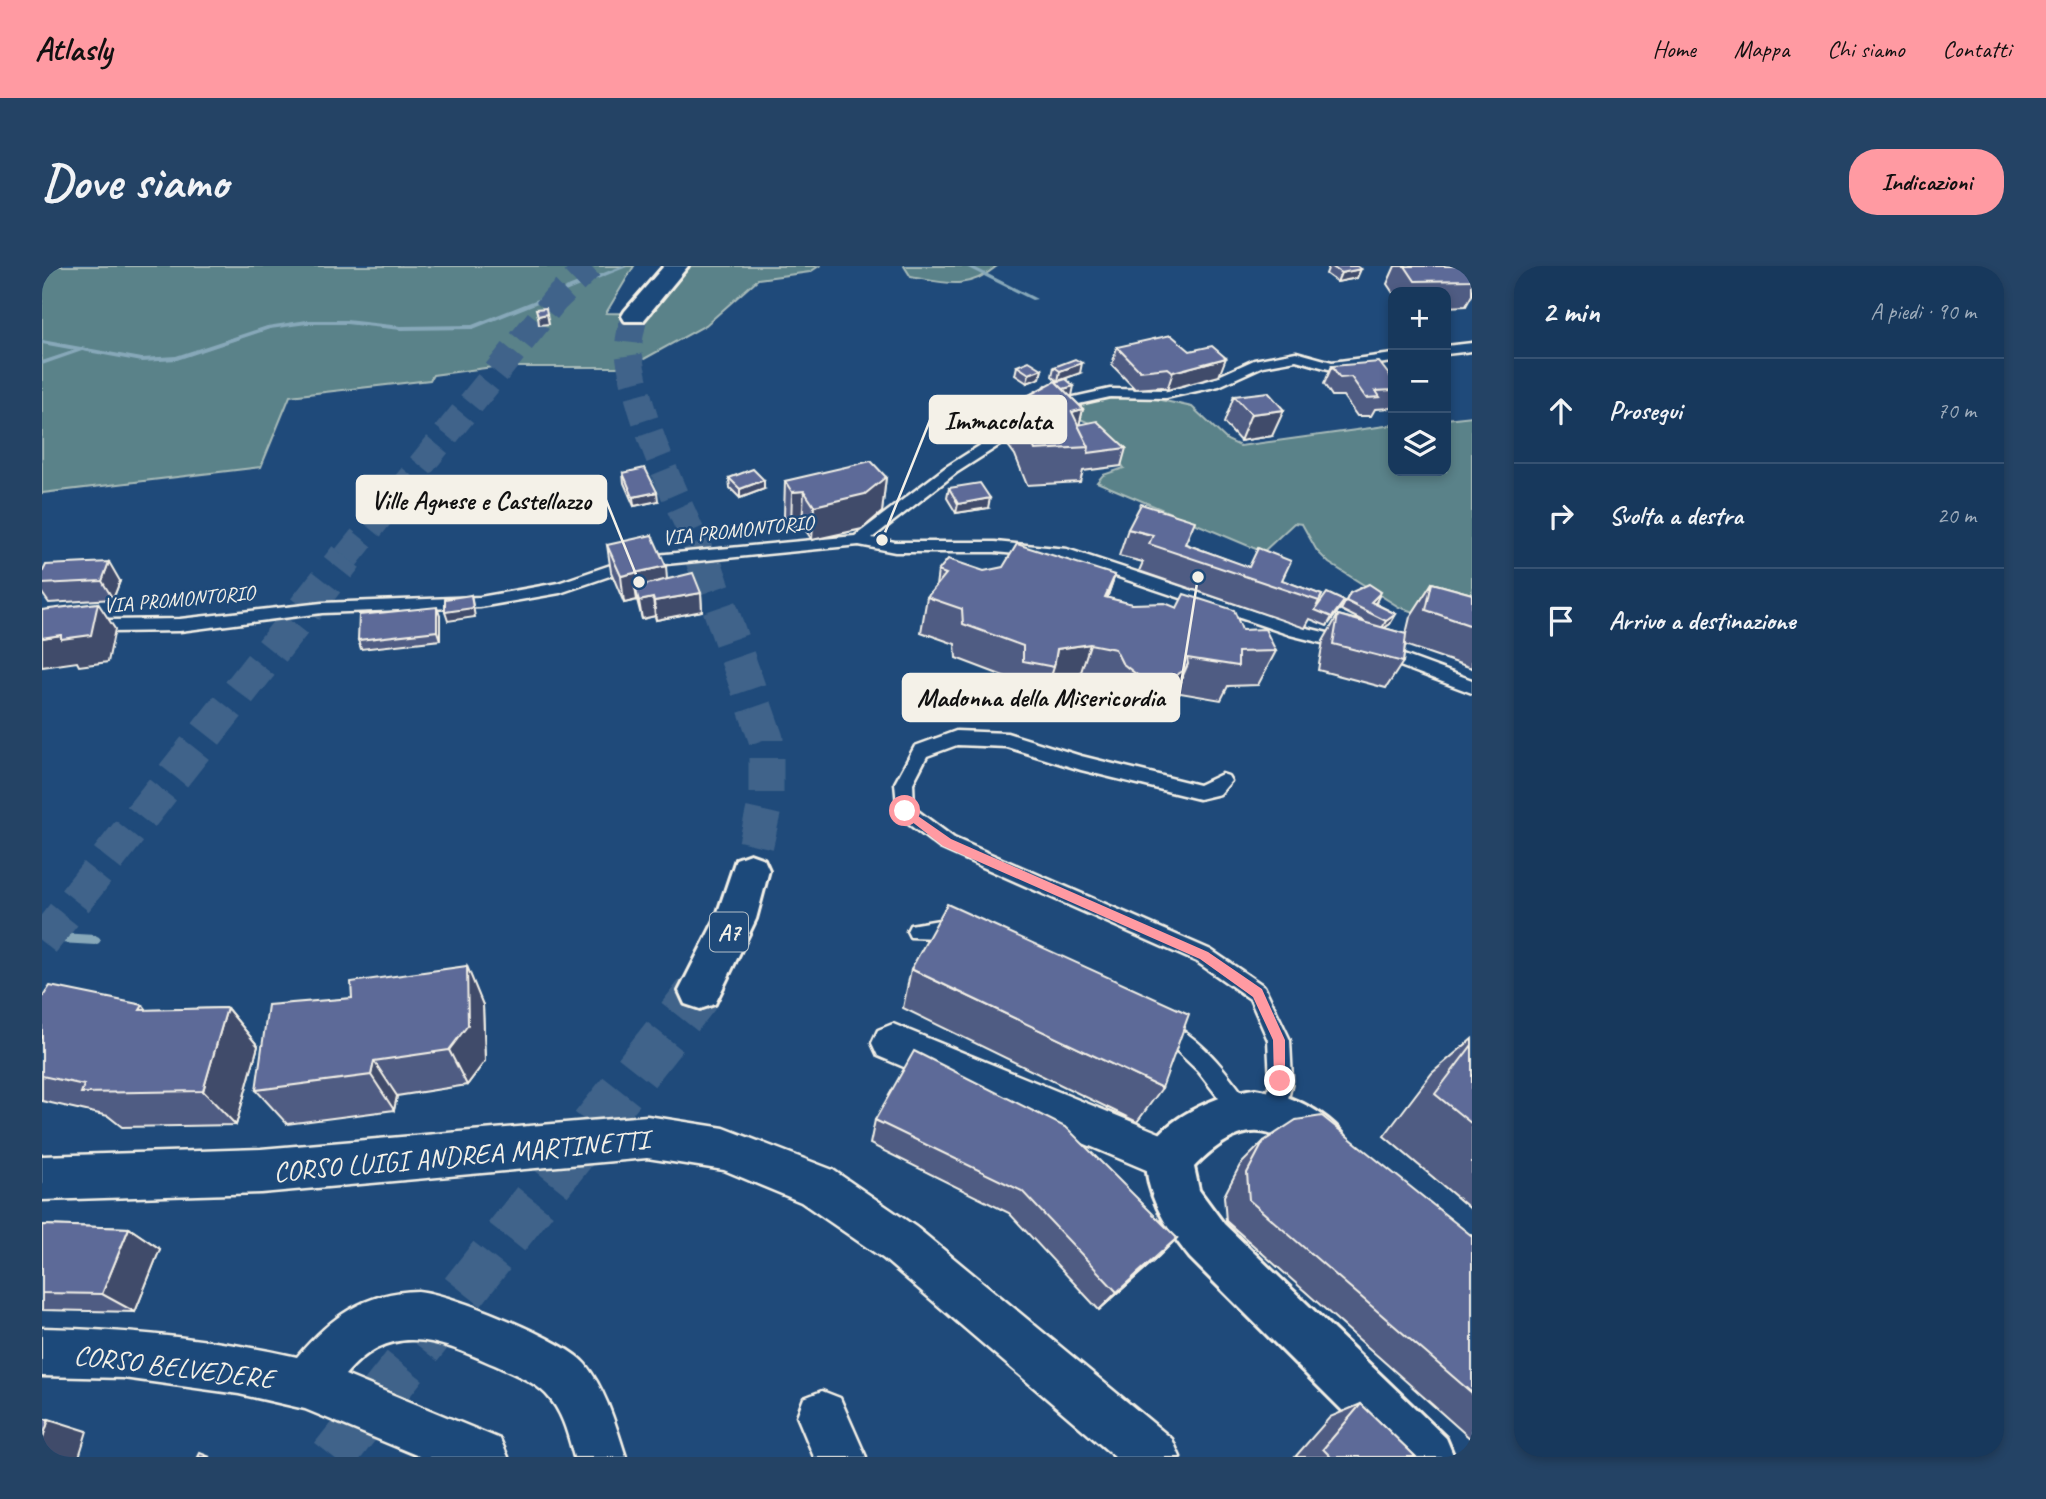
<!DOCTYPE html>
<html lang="it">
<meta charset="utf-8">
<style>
:root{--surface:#17385c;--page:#244365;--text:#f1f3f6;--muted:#9eacbb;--line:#365272;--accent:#ff9aa2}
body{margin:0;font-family:Caveat,sans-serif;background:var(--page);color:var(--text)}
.controls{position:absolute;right:21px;top:21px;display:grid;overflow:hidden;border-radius:14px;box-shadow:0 4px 10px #0003}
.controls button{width:63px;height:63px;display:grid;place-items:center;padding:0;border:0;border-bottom:2px solid var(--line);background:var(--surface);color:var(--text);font:35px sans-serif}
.stop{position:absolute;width:21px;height:21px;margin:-16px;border:5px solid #ff9aa2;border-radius:50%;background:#fff}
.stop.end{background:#ff9aa2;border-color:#fff;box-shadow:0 2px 7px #0008}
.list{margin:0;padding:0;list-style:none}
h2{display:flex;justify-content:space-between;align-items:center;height:91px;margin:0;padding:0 28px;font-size:30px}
h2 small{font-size:23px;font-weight:400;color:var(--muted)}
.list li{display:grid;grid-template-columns:46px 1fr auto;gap:21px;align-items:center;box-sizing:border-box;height:105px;padding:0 28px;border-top:2px solid var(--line)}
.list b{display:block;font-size:26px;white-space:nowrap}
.list em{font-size:23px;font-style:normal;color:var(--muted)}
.icon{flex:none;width:38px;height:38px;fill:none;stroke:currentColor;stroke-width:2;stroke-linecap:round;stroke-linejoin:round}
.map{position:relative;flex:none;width:1430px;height:1191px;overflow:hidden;border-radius:28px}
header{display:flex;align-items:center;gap:42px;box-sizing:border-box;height:98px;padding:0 35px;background:var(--accent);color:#111}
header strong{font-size:33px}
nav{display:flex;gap:38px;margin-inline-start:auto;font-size:24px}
.intro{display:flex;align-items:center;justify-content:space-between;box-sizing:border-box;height:168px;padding:0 42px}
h1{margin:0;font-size:49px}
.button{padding:18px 32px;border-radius:28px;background:var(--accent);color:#111;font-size:24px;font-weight:700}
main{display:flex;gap:42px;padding:0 42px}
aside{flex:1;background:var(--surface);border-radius:28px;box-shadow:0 4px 10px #0003}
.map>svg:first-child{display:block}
.green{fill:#5a8289;stroke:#a7bab8;stroke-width:2}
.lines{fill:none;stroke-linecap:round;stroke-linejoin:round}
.stream{fill:#87a8b9;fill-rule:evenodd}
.highway-tunnel-far2{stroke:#3f638a;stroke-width:27;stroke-dasharray:27 13;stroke-linecap:butt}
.highway-tunnel-far1{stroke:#3f638a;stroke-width:35;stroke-dasharray:35 18;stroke-linecap:butt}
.highway-tunnel{stroke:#3f638a;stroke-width:46;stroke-dasharray:46 24;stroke-linecap:butt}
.lane-casing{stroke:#f4f1e8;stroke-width:5}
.street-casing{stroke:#f4f1e8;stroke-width:5}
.secondary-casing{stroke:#f4f1e8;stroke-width:6}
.highway-casing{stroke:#f4f1e8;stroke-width:6}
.lane{fill:#1f4a7a;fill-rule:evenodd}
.street{fill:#1f4a7a;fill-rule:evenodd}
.secondary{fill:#1f4a7a;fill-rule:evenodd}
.highway{fill:#1f4a7a;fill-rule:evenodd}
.wall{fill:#505c83;stroke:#f4f1e8;stroke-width:2}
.shaded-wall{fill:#414b6a;stroke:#f4f1e8;stroke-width:2}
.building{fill:#5d6b98;stroke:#f4f1e8;stroke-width:2}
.route{fill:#ff9aa2}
.labels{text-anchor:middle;stroke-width:5;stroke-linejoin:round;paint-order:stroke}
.far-street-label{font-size:21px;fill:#f4f1e8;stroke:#1f4a7a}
.shield{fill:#1f4a7a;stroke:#b4bfc7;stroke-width:2}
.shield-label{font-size:23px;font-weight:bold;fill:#f4f1e8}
.near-street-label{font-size:28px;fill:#f4f1e8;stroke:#1f4a7a}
.leader{fill:none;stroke:#f4f1e8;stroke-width:2.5}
.callout-dot{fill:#f4f1e8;stroke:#1f4a7a;stroke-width:2.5}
.callout{fill:#f4f1e8;stroke:#f4f1e8;stroke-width:2.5}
.callout-label{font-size:26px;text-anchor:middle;font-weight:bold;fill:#111}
</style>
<header>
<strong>Atlasly</strong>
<nav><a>Home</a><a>Mappa</a><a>Chi siamo</a><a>Contatti</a></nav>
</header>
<div class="intro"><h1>Dove siamo</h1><a class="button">Indicazioni</a></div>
<main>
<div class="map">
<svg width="1430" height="1191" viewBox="0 0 1430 1191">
<rect width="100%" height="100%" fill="#1f4a7a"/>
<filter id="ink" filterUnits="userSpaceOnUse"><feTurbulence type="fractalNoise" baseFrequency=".0143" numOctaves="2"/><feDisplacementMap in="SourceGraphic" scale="14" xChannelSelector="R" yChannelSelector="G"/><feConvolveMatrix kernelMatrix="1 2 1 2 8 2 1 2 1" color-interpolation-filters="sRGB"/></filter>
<g filter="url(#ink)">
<!-- green -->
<g class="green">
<path d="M0,0H592L564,47L610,48L638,7L647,0H777L768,6L716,13L664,59L602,93L575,101H451L391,109L388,114L248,130L219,201L0,227Z"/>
<path d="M862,0H955C925,25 904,17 869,11Z"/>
<path d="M1096,129L1150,141L1185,174L1198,180L1351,159V205H1404V153L1430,150V349L1383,350L1357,341L1287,297L1275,285L1260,258L1252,257L1221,286L1055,216L1061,209L1082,202L1052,159L1013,142L1050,132Z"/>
</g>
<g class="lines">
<!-- stream -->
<g class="stream">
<path d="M579,0L585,1L431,63L359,64L304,58H265L228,63L135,94L100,96L40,85L0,99V95L33,84L0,78V74L100,92L134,90L225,60L265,54H304L359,60L430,59Z"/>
<path d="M922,0H930L995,33L990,34Z"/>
<path d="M0,666L53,669L57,671L59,674L57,677L53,679L0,676Z"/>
</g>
<!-- highway-tunnel-far2 -->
<g class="highway-tunnel-far2">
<path d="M592,50C590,62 585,76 587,88C597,157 633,229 661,293"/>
<path d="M303,293L513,34L548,0"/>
</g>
<!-- highway-tunnel-far1 -->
<g class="highway-tunnel-far1">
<path d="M660,291L724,473V534L708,604"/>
<path d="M0,676L304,291"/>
</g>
<!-- highway-tunnel -->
<path class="highway-tunnel" d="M291,1191L658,725"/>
<defs>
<g id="lane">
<path d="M1430,77V85L1404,88V80Z"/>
<path d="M1254,86L1290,96L1351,88V96L1290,104L1254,94L1221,100L1177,120L1124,132L1068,131L1014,143L914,207L830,272L853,276H953L1025,283L1257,360L1314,374L1316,378L1308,384L1248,369L1023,293L953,286H853L817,279L594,301L518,327L438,341L280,347L138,365L68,366L0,375V363L68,354L138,353L280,337L438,331L516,317L592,291L813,270L904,201L1005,137L1068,123L1124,124L1168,114L1212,94Z"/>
<path d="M1337,380L1430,414V427L1331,390L1329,386Z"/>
<path d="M914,465L965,467L1039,490L1157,519L1180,508L1186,510L1189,515L1178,528L1157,533L1039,504L965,481L915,479L885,490L871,517L872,542L912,572L1169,684L1222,720L1248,774L1250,815L1241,855L1233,858L1225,855L1222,847L1228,815L1226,774L1208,733L1155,696L898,582L856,550L853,517L873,480Z"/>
<path d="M897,654L920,664L923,670L920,676L913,679L896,672L868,671L865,665L868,659Z"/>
<path d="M1116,752C1158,768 1183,804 1209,839L1212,846L1209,853L1201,857L1193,853L1156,805L1134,784L1108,769L1105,762L1108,755Z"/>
</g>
<g id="street">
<path d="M851,758L1144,878L1150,893L1144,908L1128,914L836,790L830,777L836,764Z"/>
<path d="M605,850L682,862L791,904L874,961L1130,1173L1138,1191H1073L842,993L759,936L682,904L605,892L219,927L0,934V890L219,883Z"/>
<path d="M376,1025C409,1028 522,1073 543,1098C564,1124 574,1160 584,1191H532C526,1169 521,1146 504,1128C491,1115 470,1107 453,1099C396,1074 349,1054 303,1109L458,1173L466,1191H379L263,1143L197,1128L81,1112L0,1110V1062C86,1064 170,1072 255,1091C288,1052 322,1026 376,1025Z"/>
<path d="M780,1125L798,1132L824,1191H772L755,1150L762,1132Z"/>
</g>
<path id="secondary" d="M1213,823C1253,829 1298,851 1314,889L1307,905L1291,911C1271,903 1260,889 1243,876C1210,851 1176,876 1152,901L1157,924L1182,958L1404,1172L1412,1191H1347L1148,992C1128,967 1102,928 1105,894C1108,856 1181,826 1213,823Z"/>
<g id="highway">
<path d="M622,0H646L601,55H583L580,50L583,45Z"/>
<path d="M708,588L722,593L727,604L714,653L673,738L658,743L643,738L637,725L674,652L694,593Z"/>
</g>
</defs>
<!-- lane casing -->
<use href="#lane" class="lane-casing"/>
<!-- street casing -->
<use href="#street" class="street-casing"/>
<!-- secondary casing -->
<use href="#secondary" class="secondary-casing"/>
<!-- highway casing -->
<use href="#highway" class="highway-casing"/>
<!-- lane -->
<use href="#lane" class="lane"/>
<!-- street -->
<use href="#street" class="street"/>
<!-- secondary -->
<use href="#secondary" class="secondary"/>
<!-- highway -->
<use href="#highway" class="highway"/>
</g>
<!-- wall -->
<g class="wall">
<path d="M1287,0H1315V12L1295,16L1284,8Z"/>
<path d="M1353,0H1426L1430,5V29L1424,40L1404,41V26L1351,27L1345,18Z"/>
<path d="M1075,81L1148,85L1177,110L1125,124L1120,121L1093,123L1070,99Z"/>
<path d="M975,100L1000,103L998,112L985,117L973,109Z"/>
<path d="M1290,100L1351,114V139L1350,142L1333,143L1329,150H1315L1301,130H1290L1282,118Z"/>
<path d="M1012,101L1038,107L1016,115L1010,110Z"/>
<path d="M1004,119L1030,130H1028L1041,143L1037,159L1084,182L1079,200L1041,205L1038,216L985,219L973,189L962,174L969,139L1003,120Z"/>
<path d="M1192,130L1230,170L1198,175L1182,157Z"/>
<path d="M581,207L616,235L592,240L582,217Z"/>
<path d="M844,211L840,246L820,263L770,274L760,259L749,261L742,250L743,215Z"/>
<path d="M687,212L722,223L698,232L688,222Z"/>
<path d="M907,222L946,242L914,247L905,232Z"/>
<path d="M1086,263L1144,278L1280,329L1275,339L1297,344L1285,360L1268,353L1263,362L1097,305L1101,296L1077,290Z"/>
<path d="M565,279L625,313L659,327L660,345L614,354L613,350L600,353L595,334L582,337L569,306Z"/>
<path d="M896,305H942L1073,309L1065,332L1200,364L1234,385L1216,419L1186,420L1179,434L1133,426L1127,439L1109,448L1085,446L1067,431L1061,417L1037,412L1007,417L1002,435L972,428V414L914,392L913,378L879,366L885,331L894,320Z"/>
<path d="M0,307L78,315L71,333L7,337L0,327Z"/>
<path d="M1390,317L1430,328V402L1363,379L1361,396L1344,422L1276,404L1281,375L1296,349L1323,356L1299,344L1308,327L1334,336L1332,337L1354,348L1348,358L1342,362L1364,368L1368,351Z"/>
<path d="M398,350V374L319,383L316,374Z"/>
<path d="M869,703L1120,822L1095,856L861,742Z"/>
<path d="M0,732L101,739L105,744L185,742L216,780L194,859L80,861L66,850L0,835Z"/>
<path d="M441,739L443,795L425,819L355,830L352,844L245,858L214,824Z"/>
<path d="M1430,773V944L1342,870L1390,807Z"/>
<path d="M833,854L1135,972L1115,992L1057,1044L967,947L828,878Z"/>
<path d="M1222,875L1430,970V1174L1184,955L1182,930L1198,899Z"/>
<path d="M0,959L87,962L118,983L93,1046L0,1044Z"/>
<path d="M1319,1138L1374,1191H1253L1288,1151Z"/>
</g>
<!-- shaded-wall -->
<g class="shaded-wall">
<path d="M1319,3L1315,12L1295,16L1299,7Z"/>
<path d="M505,48L507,58L497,59L496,50Z"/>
<path d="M1184,92L1177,110L1125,124L1131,106Z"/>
<path d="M1040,97L1038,107L1016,115L1018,105Z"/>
<path d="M1000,103L998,112L985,117L987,108Z"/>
<path d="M1032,120L1030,130L1009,135L1011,126Z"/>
<path d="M1041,143L1033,176L1030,146Z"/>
<path d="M1242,144L1230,170L1198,175L1209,148Z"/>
<path d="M844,211L840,246L820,263L770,274L772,240Z"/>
<path d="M722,214V223L698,232V223Z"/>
<path d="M762,225L760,259L749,261L750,226Z"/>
<path d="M615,226L616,235L592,240L591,231Z"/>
<path d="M948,232L946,242L914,247L916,238Z"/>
<path d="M67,296L78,315L71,333L60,315Z"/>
<path d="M624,300L626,327L593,321L595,334L582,337L579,310Z"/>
<path d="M1073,309L1061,344L1063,331Z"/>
<path d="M1339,326L1334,336L1323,345L1329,336Z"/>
<path d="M659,327L660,345L614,354L612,335Z"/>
<path d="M429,329L433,351L406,355L403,346Z"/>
<path d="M611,332L613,350L600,353L597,335Z"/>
<path d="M1302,335L1297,344L1285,360L1290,351Z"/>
<path d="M56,337L73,363L66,396L37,400L35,396L0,401V372L19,369Z"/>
<path d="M395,341L398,350V374L395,365Z"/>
<path d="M1354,348L1348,358L1339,364L1344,355Z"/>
<path d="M1048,378L1037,412L1007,417L1012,401L1015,383Z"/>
<path d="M1146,398L1131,432L1127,439L1109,448L1124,415Z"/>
<path d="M425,700L441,739L443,795L425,819L407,784Z"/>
<path d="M185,742L216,780L194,859L161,825Z"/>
<path d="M332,795L355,830L352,844L329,809Z"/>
<path d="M87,962L118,983L93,1046L60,1028Z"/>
<path d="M1135,972L1115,992L1057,1044L1075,1026Z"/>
<path d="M7,1153L45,1165L37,1191H0V1174Z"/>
</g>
<!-- building -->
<g class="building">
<path d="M1289,0H1315L1319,3L1299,7Z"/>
<path d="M1363,0H1426L1430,5V14L1373,15Z"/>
<path d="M504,42L505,48L496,50L494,43Z"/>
<path d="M1129,69L1148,85L1170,80L1184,92L1131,106L1126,102L1098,105L1075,81Z"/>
<path d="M1033,93L1040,97L1018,105L1012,101Z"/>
<path d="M987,95L1000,103L987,108L975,100Z"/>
<path d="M1337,96L1351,114V124L1334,125L1338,131L1324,132L1309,111L1298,112L1290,100Z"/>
<path d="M1024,113L1032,120L1021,123L1014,116Z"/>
<path d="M1013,115L1041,143L1030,146L1047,181L993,184L981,154L969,139Z"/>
<path d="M1226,126L1242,144L1209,148L1192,130Z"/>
<path d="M1055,155L1084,182L1046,187L1047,181L1036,159Z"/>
<path d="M829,195L844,211L823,228L772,240L762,225L750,226L743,215Z"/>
<path d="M603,202L615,226L591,231L581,207Z"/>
<path d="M711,203L722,214L698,223L687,212Z"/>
<path d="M938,217L948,232L916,238L907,222Z"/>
<path d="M1099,238L1153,255L1143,278L1207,301L1216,282L1249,295L1240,314L1280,329L1277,335L1107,278L1111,269L1086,263Z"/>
<path d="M610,269L624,300L579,310L565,279Z"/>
<path d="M975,278L1073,309L1063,331L1090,338L1123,337L1135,342L1142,328L1192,344L1200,364L1223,363L1234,385L1196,386V400L1145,392L1146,398L1141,405L1124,415L1099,412L1080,397L1073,383L1048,378L1015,383L1012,401L981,395V380L921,358L920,343L885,331L904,308L896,305L906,293L942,305L961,301Z"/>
<path d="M67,296L60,315L0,318V307L4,299Z"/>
<path d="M651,307L659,327L612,335L611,332L597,335L593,321Z"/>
<path d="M1390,317L1430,328V360L1384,344Z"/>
<path d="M1327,318L1339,326L1329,336L1354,348L1344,355L1304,335L1308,327Z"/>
<path d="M1285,327L1302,335L1290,351L1273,344Z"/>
<path d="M429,329L431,342L403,346V333Z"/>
<path d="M56,337L49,369L19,373V369L0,372V344Z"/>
<path d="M395,341V365L316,374L317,349Z"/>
<path d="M1296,349L1364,368L1361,396L1291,378Z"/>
<path d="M905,638L1147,748L1120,822L869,703Z"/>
<path d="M425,700L426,759L407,784L332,795L329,809L214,824L226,739L310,732L309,716Z"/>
<path d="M8,720L101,739L98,744L185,742L161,825L39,827L42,819L0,810V732Z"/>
<path d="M1430,779V858L1393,828Z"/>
<path d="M872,785L1025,862L1135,972L1075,1026L980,925L833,854Z"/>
<path d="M1280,850L1430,970V1127L1207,934L1205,907L1222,875L1254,854Z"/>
<path d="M0,959L87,962L60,1028L0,1027Z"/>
<path d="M1319,1138L1374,1191H1289L1281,1183Z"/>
<path d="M0,1153H7L0,1174Z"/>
<path d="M158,1187L168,1191H156Z"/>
</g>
</g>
<!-- route -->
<path class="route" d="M863,541L909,573L1166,686L1220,723L1243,774V819L1238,821L1232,815L1231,774L1211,731L1158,693L901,580L860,548L858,545Z"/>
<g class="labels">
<!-- far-street labels -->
<g class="far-street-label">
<text transform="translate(696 264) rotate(-6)" y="7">VIA PROMONTORIO</text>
<text transform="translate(137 333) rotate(-5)" y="7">VIA PROMONTORIO</text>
</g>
<!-- shield labels -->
<rect class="shield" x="668" y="646.5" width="38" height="39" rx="5"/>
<g class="shield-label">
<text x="687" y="674">A7</text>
</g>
<!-- near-street labels -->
<g class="near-street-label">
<text transform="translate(419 889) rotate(-5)" y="10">CORSO LUIGI ANDREA MARTINETTI</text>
<text transform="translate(132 1100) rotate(7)" y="10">CORSO BELVEDERE</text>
</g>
</g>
<!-- callouts -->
<path class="leader" d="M840 274L888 154M597 316L564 234M1156 311L1137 431"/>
<g class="callout-dot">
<circle cx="840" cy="274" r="7"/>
<circle cx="597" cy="316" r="7"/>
<circle cx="1156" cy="311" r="7"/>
</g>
<g class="callout">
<rect x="888" y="130" width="136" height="47" rx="7"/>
<rect x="315" y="210" width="249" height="47" rx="7"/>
<rect x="861" y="408" width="276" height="47" rx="7"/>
</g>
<g class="callout-label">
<text x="956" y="163">Immacolata</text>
<text x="439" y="243">Ville Agnese e Castellazzo</text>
<text x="999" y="440">Madonna della Misericordia</text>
</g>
</svg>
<div class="controls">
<button>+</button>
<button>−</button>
<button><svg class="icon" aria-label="layers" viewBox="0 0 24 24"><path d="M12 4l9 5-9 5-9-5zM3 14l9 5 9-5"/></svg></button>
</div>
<div class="stop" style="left:863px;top:545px"></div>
<div class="stop end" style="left:1238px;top:815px"></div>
</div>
<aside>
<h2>2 min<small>A piedi · 90 m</small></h2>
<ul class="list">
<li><svg class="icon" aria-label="ahead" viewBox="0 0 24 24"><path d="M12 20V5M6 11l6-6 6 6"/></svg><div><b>Prosegui</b></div><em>70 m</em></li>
<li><svg class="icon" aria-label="right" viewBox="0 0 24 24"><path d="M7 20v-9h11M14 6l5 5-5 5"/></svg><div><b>Svolta a destra</b></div><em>20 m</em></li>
<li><svg class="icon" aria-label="arrive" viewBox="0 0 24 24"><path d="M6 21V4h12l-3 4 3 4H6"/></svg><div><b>Arrivo a destinazione</b></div></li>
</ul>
</aside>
</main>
